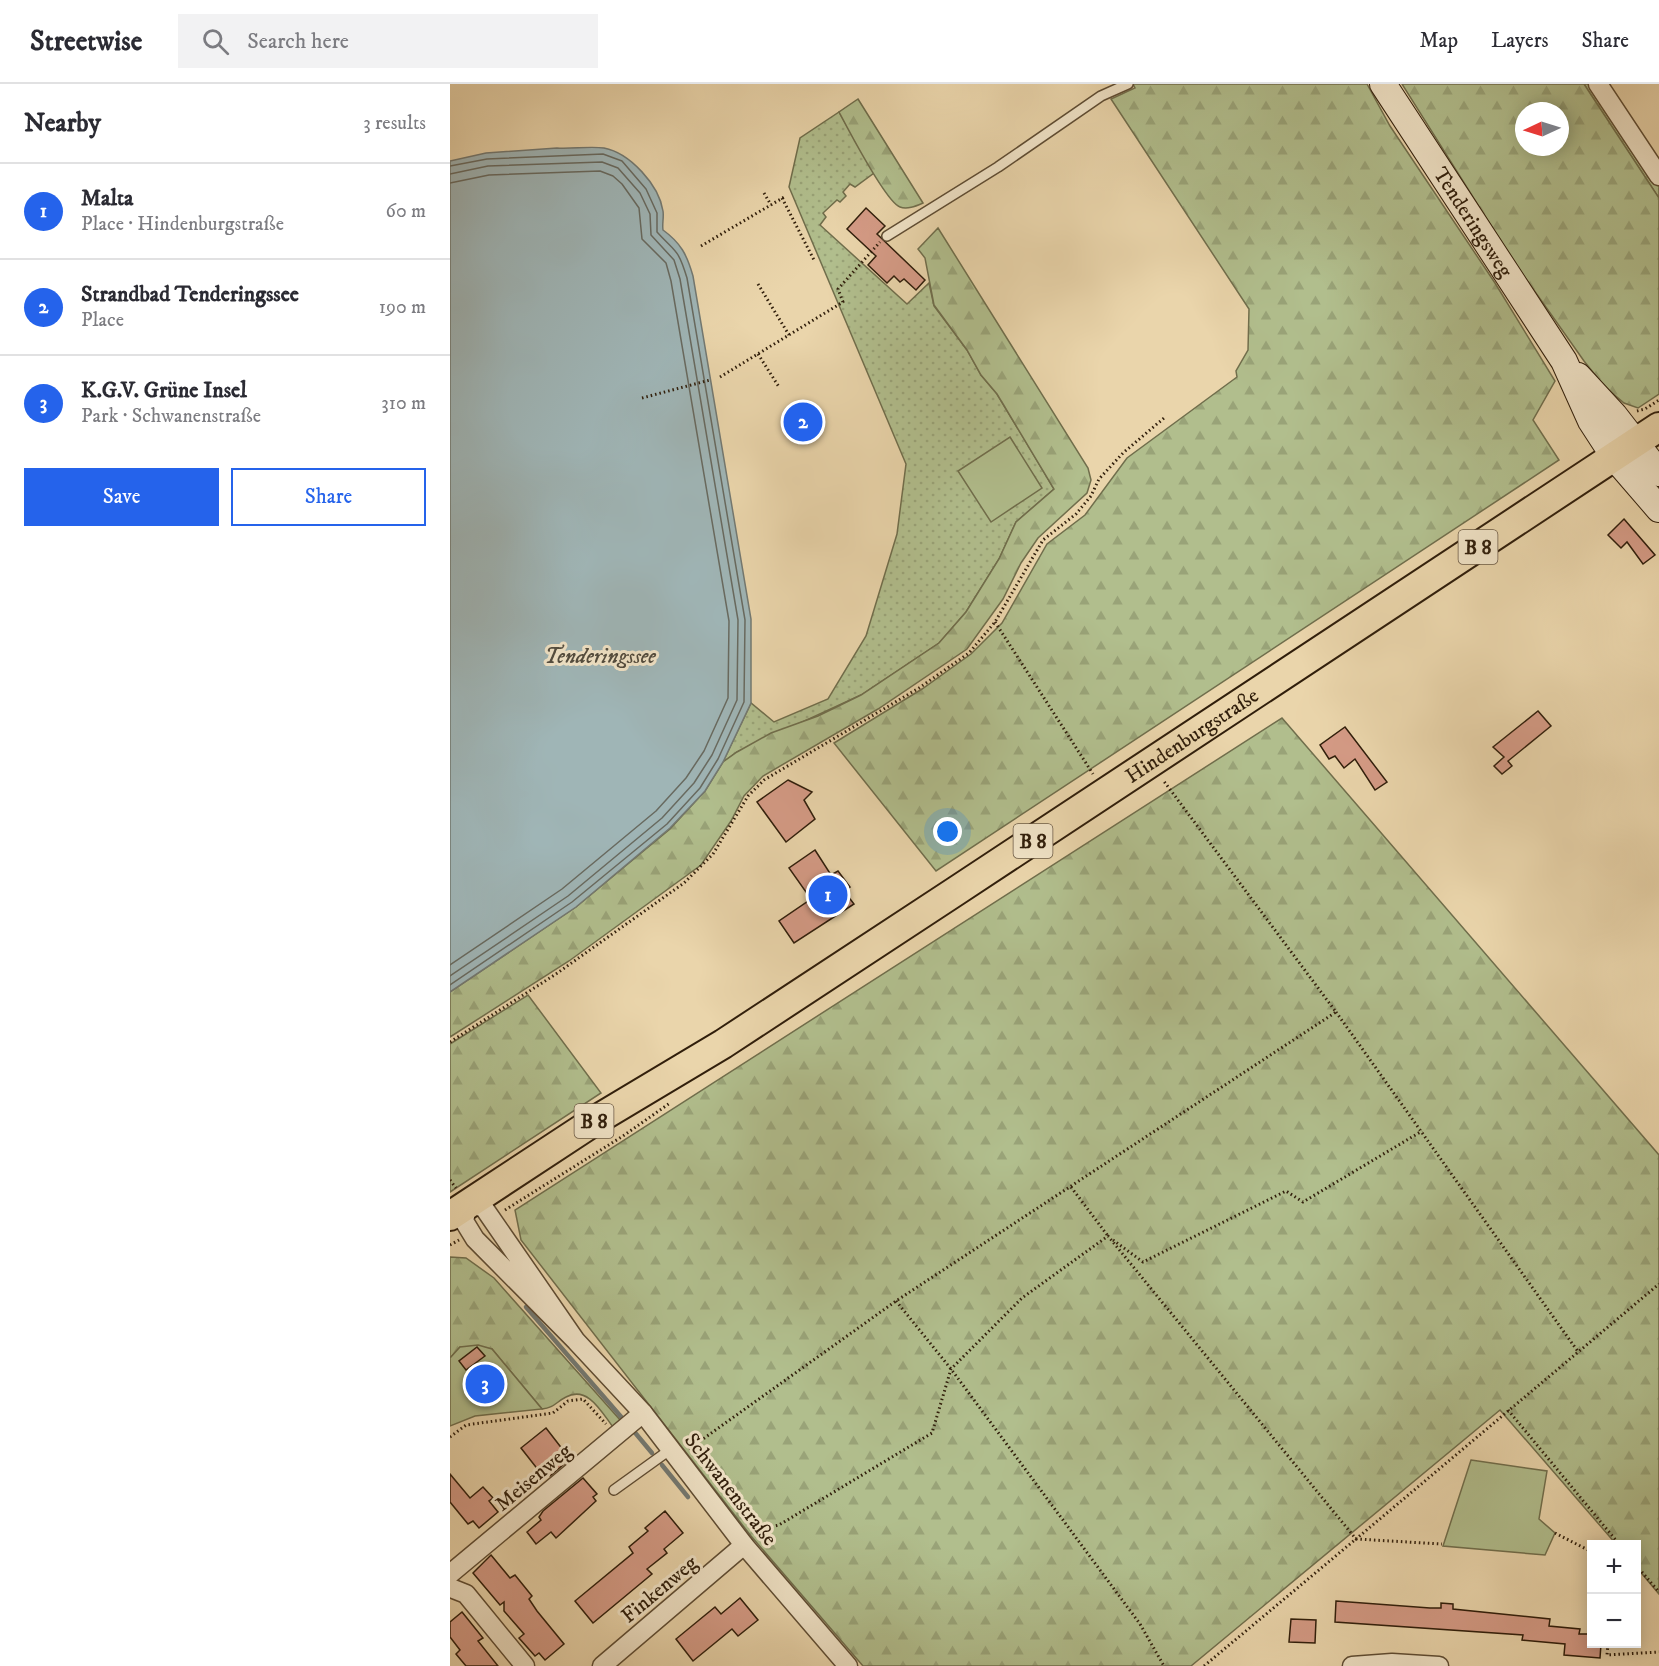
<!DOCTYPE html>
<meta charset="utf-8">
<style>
:root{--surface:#fff;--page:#f2f2f3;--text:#2b2b33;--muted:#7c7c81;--line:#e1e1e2;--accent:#2563eb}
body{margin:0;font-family:"IM FELL DW Pica",serif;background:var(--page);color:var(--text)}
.controls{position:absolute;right:18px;bottom:18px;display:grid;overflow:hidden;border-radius:0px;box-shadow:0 3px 15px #0003}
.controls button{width:54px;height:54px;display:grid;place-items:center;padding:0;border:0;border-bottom:2px solid var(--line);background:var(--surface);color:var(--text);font:30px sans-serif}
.compass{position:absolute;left:1065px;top:18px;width:54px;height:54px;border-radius:50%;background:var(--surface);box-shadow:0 3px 15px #0003;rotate:266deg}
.you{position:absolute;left:498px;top:748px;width:21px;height:21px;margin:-15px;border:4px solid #fff;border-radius:50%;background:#1a73e8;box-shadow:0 0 0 9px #1a73e833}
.badge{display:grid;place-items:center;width:39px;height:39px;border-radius:50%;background:var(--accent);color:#fff;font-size:20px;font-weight:700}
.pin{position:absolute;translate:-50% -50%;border:3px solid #fff;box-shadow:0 2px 6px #0006}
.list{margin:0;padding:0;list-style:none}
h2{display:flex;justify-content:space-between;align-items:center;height:78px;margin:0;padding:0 24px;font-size:26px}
h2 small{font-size:20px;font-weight:400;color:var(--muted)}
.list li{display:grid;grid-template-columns:39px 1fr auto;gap:18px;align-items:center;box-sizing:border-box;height:96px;padding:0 24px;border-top:2px solid var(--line)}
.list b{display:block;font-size:22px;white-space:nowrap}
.list p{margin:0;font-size:20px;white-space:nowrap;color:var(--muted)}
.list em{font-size:20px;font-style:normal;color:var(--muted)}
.actions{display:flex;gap:12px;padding:18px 24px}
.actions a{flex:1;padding:14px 0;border:2px solid var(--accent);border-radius:0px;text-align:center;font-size:21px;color:var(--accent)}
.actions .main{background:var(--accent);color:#fff}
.icon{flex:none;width:33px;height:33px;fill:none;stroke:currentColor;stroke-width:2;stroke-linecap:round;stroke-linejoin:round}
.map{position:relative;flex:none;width:1209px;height:1582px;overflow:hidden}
header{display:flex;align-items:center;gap:36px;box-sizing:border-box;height:84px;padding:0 30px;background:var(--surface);border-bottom:2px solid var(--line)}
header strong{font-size:28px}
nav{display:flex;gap:33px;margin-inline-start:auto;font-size:21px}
.search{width:420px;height:54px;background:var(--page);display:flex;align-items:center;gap:15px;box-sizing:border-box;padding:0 21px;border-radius:0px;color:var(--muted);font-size:22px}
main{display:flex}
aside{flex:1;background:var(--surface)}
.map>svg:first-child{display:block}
.grass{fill:url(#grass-dots);stroke:#706e4c;stroke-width:1.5}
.forest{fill:url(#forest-firs);stroke:#706e4c;stroke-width:1.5;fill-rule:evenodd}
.garden{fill:#b1be8d;stroke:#706e4c;stroke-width:1.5}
.water{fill:#9fb5b6;stroke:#737972;stroke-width:1.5}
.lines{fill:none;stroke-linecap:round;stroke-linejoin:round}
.shore{stroke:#686a60;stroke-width:1.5}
.stream{stroke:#737972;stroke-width:4.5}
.building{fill:#d59b86;stroke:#301e0b;stroke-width:1.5}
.lane-casing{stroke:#5e4c33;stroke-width:12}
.street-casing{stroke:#5e4c33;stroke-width:21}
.secondary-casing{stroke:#301e0b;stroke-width:28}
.primary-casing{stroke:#301e0b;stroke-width:32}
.path{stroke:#301e0b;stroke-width:3;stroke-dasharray:1.5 3;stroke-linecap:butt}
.lane{stroke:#f1e4c8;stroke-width:9}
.street{stroke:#f1e4c8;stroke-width:18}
.secondary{stroke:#f1e4c8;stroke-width:26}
.primary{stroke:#ead5ab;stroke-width:28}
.labels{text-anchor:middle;stroke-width:6;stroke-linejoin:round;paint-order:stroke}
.shield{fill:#f1e4c8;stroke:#6a5944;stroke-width:1.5}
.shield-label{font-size:20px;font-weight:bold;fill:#301e0b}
.street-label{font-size:21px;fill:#301e0b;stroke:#f1e4c8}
.water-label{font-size:22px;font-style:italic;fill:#514b3e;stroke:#f1e4c8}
</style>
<header>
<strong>Streetwise</strong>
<div class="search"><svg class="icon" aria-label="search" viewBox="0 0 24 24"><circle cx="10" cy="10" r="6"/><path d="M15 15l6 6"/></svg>Search here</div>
<nav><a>Map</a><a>Layers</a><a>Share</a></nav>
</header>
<main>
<aside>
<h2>Nearby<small>3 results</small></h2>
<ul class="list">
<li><span class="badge">1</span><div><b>Malta</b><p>Place · Hindenburgstraße</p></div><em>60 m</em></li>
<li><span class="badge">2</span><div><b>Strandbad Tenderingssee</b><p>Place</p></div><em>190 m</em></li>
<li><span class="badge">3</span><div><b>K.G.V. Grüne Insel</b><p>Park · Schwanenstraße</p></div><em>310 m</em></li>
</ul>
<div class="actions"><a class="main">Save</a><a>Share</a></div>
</aside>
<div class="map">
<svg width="1209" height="1582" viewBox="0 0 1209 1582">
<defs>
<pattern id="grass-dots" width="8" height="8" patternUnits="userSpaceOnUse" patternTransform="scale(1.5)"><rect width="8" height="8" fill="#b1be8d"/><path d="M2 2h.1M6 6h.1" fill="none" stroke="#99a378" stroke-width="1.8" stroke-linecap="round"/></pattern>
<pattern id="forest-firs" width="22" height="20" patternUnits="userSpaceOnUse" patternTransform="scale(1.5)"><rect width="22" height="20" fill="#b1be8d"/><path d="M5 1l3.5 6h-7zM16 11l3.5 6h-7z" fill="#99a378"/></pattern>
</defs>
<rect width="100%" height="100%" fill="#ead5ab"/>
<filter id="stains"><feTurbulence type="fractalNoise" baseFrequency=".00333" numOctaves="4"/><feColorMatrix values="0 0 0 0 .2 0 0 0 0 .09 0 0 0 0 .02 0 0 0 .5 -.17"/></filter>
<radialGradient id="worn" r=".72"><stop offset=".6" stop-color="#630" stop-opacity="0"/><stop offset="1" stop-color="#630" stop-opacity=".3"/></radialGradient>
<!-- grass -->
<g class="grass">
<path d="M1134,0H1143L1209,100V114Z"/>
<path d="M389,28L424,89L405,103L400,100L393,108L396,112L390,118L387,116L373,129L376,133L370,141L457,220L479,199L484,222L517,266L531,291L547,310L604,405L566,438L549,475L516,528L489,559L411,611L287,668L273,678L301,619L324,638L378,615L416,552L447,450L456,380L339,103L350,54Z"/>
</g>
<!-- forest -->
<g class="forest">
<path d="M683,0H917L940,42L1045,199L1105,297L1083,336L1109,376L486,787L384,659L472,605L521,570L552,539L597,460L635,431L677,374L787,293L786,287L798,266L799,225L661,15L685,4Z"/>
<path d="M952,0H1134L1209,114V310L1188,324L1174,319L1154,302L1134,277L1062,175ZM1074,27H1110V63H1074Z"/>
<path d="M408,15L473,119C466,122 457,126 450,123C436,118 398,45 389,28Z"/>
<path d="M488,144L638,384L641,396L637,409L588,454L571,479L553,515L517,565L428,625L313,692L294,712L281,737L251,781L119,877L0,953V908L126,823L220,745L255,707L273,678L287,668L321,649L368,632L411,611L489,559L516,528L549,475L566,438L604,405L547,310L531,291L517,266L484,221L475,174L468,165Z"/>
<path d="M832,634L1209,1071V1510L1187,1484L1186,1460H1166L1050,1326L741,1582H413L301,1452L71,1156L65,1126Z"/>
<path d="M78,911L151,1009L0,1108V960Z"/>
<path d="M0,1173L16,1174L44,1194L171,1337L163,1343C152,1329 138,1301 116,1313C106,1318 104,1324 92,1325L42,1265L10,1263L0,1274Z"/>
</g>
<!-- garden -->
<g class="garden">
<path d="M560,353L592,404L541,438L508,387Z"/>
<path d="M28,1261L42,1265L92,1325L25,1332L0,1342V1274L10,1263Z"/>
<path d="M1021,1376L1097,1387L1089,1435L1105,1449L1095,1471L993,1462Z"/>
</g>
<!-- water -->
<path class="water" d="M107,64C122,65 140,62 154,64C180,69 209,101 213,127C214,133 212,140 213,146C231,159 237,171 243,192L301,535V619L273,678L255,707L220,744L126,823L0,908V77L36,69Z"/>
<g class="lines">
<!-- shore -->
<g class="shore">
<path d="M0,82L37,75L153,70L172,77L196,105L207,129V148C226,169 228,164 237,194L295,536L294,618L268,675L250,704L217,740L122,818L0,901"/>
<path d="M0,90L38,82L152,78L168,84L190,109L200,130L201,151L224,176L230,195L288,536L287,616L262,671L244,699L212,734L118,812L0,892"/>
<path d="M0,99L39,91L150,87L163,92L172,100L189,124L192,155L216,179L221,197L279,537L278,614L254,667L236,694L206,727L112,805L0,881"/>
</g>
<!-- stream -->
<g class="stream">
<path d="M76,1223L173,1335"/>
<path d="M182,1345L202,1369"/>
<path d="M212,1381L238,1413"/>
</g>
</g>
<!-- building -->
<g class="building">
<path d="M416,124L435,142L427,150L475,196L466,206L454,195L450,198L444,192L437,199L418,181L426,172L397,145Z"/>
<path d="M1174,435L1205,471L1193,480L1177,458L1171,464L1158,451Z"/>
<path d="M1088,627L1101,642L1058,677L1062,682L1052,690L1044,682L1054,673L1043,663Z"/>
<path d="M895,643L937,698L925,706L905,675L894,684L885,672L879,675L870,661Z"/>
<path d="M338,696L362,708L354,716L365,735L336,758L307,718Z"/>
<path d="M365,766L381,791L388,787L400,803L394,807L404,820L344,859L329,837L361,815L339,784Z"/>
<path d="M27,1263L35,1272L16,1286L9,1277Z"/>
<path d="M96,1344L120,1375L100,1392L93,1384L89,1387L71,1364Z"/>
<path d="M0,1390L20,1414L33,1403L43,1414L39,1417L48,1428L29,1444L23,1437L18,1440L0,1418Z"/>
<path d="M133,1394L147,1410L143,1413L146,1417L106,1454L101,1448L86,1460L77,1448L91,1436L89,1433L93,1427Z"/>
<path d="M215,1427L233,1449L214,1465L217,1469L197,1485L202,1490L143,1539L125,1517L183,1469L179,1463L198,1447L195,1444Z"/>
<path d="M41,1471L60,1494L65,1491L82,1512L79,1515L87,1527L114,1560L95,1576L89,1569L85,1572L69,1554L74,1550L54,1527V1518L50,1521L23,1489Z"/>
<path d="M290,1514L308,1536L288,1552L282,1545L243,1577L226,1555L265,1523L271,1530Z"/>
<path d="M886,1517L980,1524H991V1519L1003,1520V1525L1100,1535L1099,1542L1130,1545L1129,1550H1142V1560H1151L1150,1574L1114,1571L1115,1560L1072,1556L1073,1551L885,1538Z"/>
<path d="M12,1528L33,1554L28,1557L48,1582H16L6,1570L10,1566L0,1553V1538Z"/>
<path d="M841,1535L866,1536L865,1559L839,1558Z"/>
</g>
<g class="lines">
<defs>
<g id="lane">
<path d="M437,152L548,83L651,12L678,0"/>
<path d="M164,1406L221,1365"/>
</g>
<g id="street">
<path d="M1148,0L1209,92"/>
<path d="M126,1257L34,1124L18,1119L14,1137L25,1155L126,1257L193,1329L294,1461L398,1582"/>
<path d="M0,1490L193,1329"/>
<path d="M1,1504L16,1510L75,1582"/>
<path d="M152,1582L294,1461"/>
<path d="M902,1582L942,1579L989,1582"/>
</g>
<g id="secondary">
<path id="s1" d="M933,0L1114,277L1141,337L1165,374L1209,425"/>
<path d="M1128,292L1164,331L1209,389"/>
</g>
<g id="primary">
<path id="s2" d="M0,1132L146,1036L273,960L506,807L1209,343"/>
</g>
</defs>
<!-- lane casing -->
<use href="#lane" class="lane-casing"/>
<!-- street casing -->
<use href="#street" class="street-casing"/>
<!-- secondary casing -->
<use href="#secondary" class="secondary-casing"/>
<!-- primary casing -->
<use href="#primary" class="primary-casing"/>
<!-- path -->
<g class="path">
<path d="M314,109L321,121"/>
<path d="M332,114L365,178"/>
<path d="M251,162L336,112"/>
<path d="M308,200L339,251"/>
<path d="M308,270L329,303"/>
<path d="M270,293L393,218L388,205L430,158"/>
<path d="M192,314L260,296"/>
<path d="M1187,327L1195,325L1209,316"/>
<path d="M545,538L643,690"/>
<path d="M886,928L1129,1269"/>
<path d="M0,958L106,890L234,799L263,770L298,712L314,696L469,604L519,569L545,538L593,456L626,430L641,412L649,395L673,369L714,334"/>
<path d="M0,1096L6,1104"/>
<path d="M621,1103L658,1152"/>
<path d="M55,1126L173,1052L220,1019"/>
<path d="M663,1156L693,1178L836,1107L853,1118L972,1047"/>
<path d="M0,1161L9,1156"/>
<path d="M446,1217L501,1285L690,1540L714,1582"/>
<path d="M1058,1326L1169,1460"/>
<path d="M0,1353L16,1341L103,1329L118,1317L133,1315L156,1340"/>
<path d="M239,1365L446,1217L886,928L713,696"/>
<path d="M304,1447L329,1441L482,1349L501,1285L572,1214L658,1152L906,1455L1209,1200"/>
<path d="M1105,1449L1142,1468"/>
<path d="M1186,1481L1209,1508"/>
<path d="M1158,1560L1157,1571L1209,1568"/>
<path d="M754,1582L906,1455L992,1460"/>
</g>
<!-- lane -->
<use href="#lane" class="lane"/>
<!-- street -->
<use href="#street" class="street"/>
<!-- secondary -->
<use href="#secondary" class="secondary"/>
<!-- primary -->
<use href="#primary" class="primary"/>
</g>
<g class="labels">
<!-- shield labels -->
<g class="shield">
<rect x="1008.5" y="446" width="39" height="34" rx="4.5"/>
<rect x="563.5" y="740" width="39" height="34" rx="4.5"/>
<rect x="124.5" y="1020" width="39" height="34" rx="4.5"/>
</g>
<g class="shield-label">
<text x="1028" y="470">B 8</text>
<text x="583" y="764">B 8</text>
<text x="144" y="1044">B 8</text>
</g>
<!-- street labels -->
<g class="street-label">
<text dy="7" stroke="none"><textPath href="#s1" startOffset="165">Tenderingsweg</textPath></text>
<text dy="7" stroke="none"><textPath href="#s2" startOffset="884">Hindenburgstraße</textPath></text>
<text transform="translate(83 1393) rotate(-40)" y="7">Meisenweg</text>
<text transform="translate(281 1405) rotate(52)" y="7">Schwanenstraße</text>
<text transform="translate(209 1505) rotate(-40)" y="7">Finkenweg</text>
</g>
<!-- water labels -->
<g class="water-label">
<text x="150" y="579">Tenderingssee</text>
</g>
</g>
<rect width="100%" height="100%" filter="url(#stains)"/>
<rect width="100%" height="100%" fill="url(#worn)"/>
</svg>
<div class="controls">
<button>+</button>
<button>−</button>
</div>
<svg class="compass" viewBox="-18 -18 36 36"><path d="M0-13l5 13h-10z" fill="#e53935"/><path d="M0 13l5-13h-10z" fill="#7c7c81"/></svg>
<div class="you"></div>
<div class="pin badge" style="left:378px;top:811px">1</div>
<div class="pin badge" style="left:353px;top:338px">2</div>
<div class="pin badge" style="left:35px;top:1300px">3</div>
</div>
</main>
